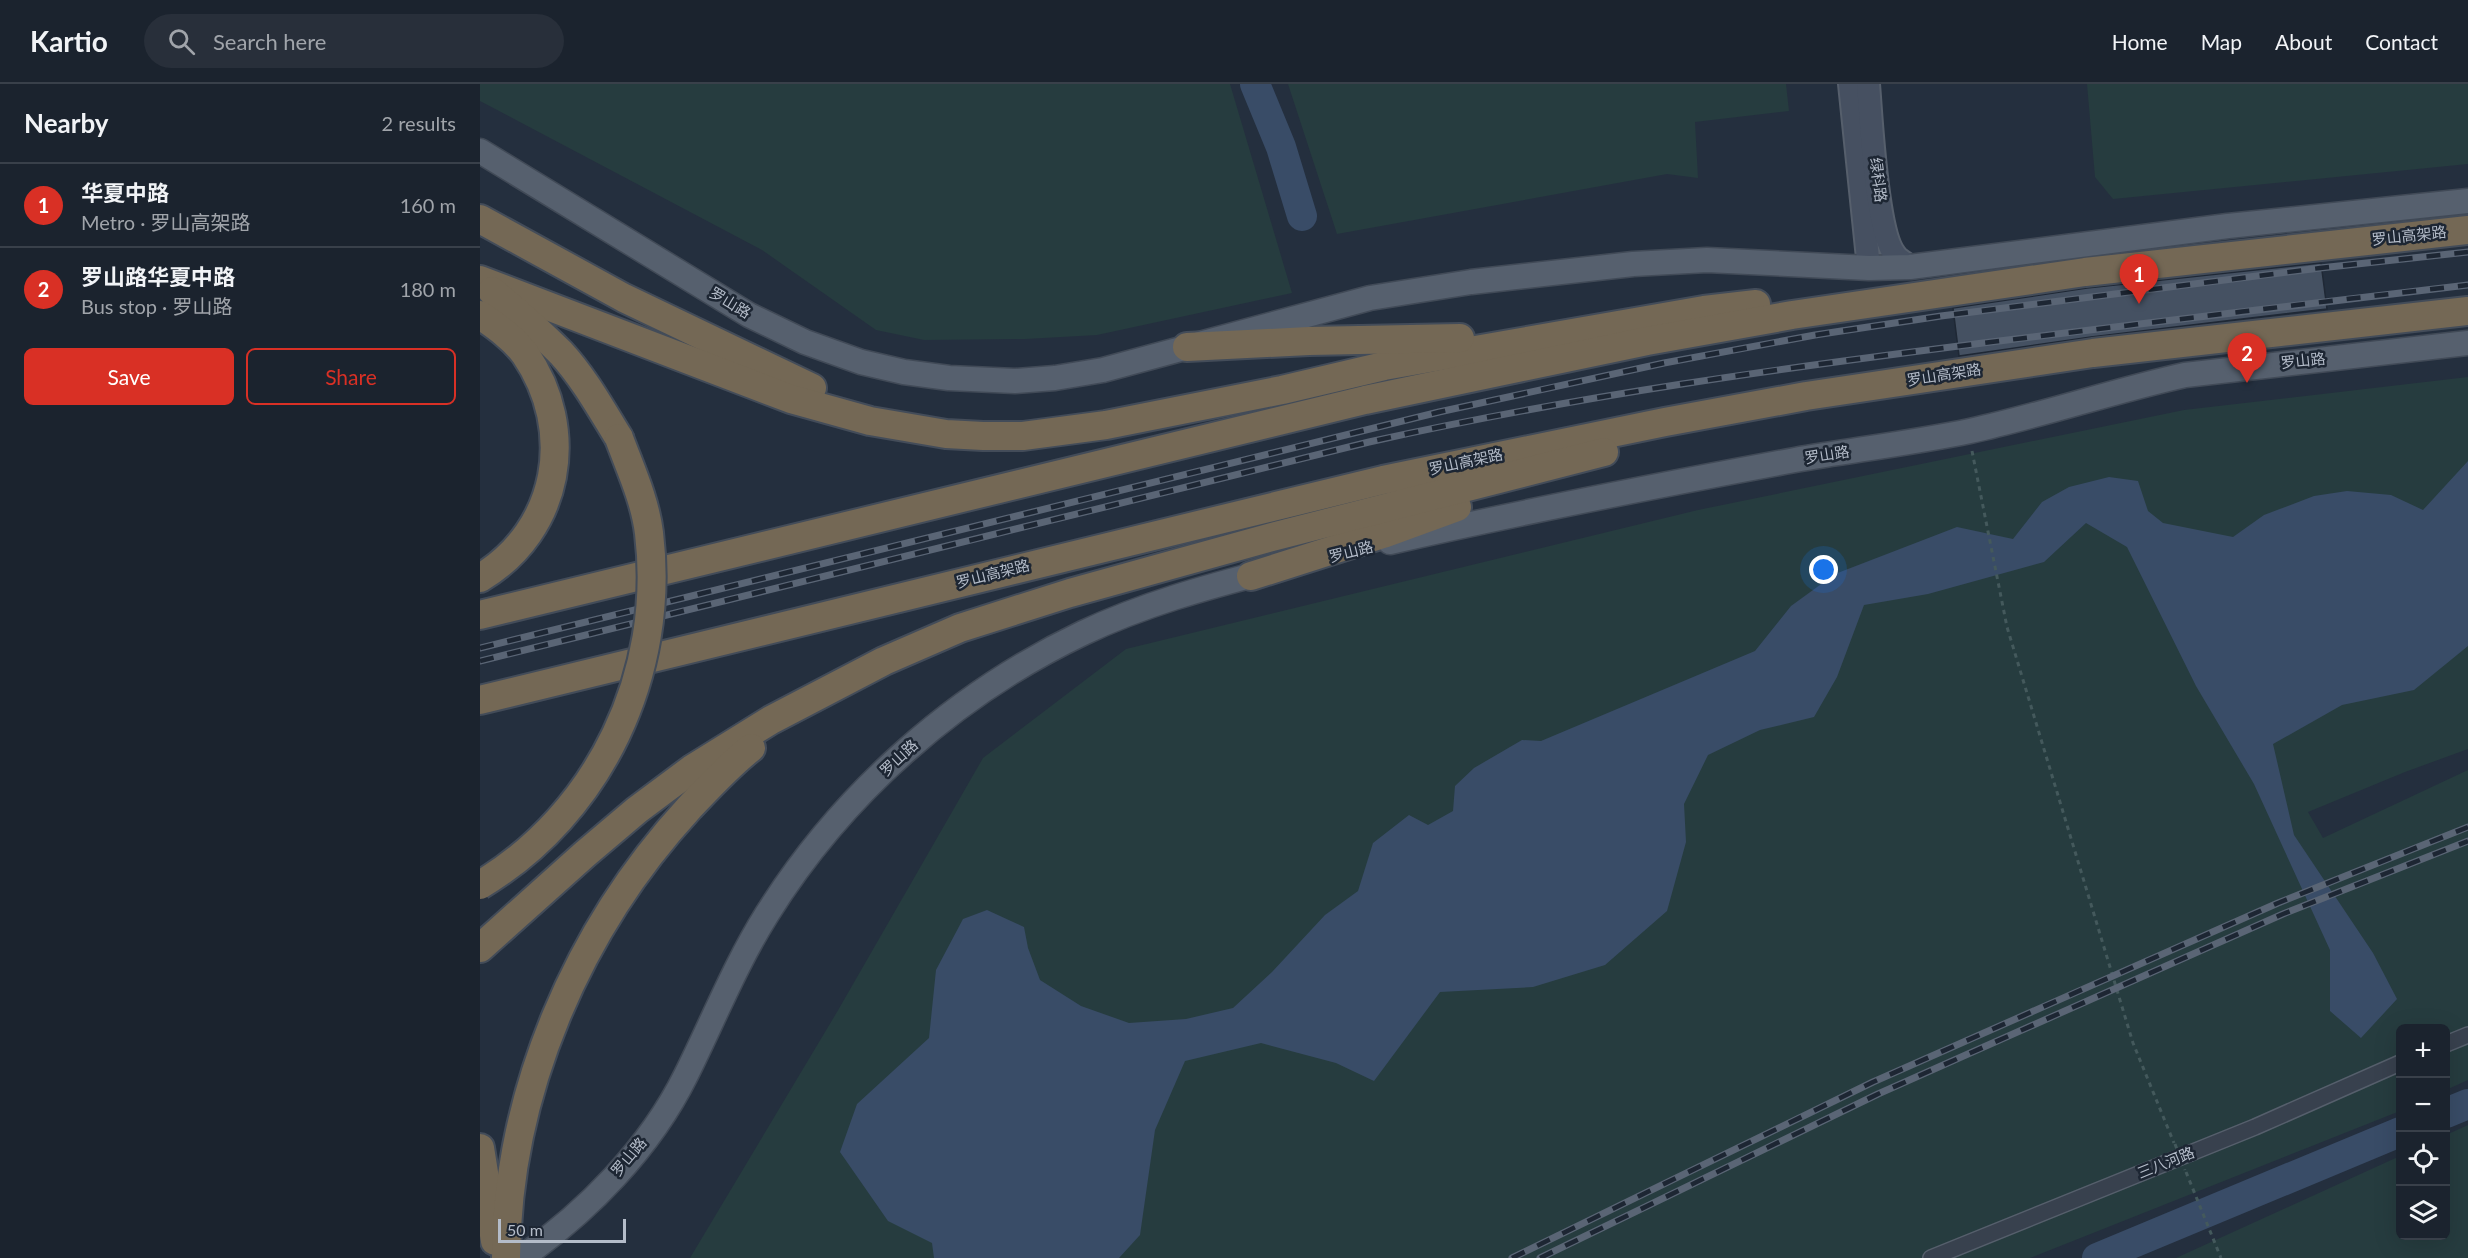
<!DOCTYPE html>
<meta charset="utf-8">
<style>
:root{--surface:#1b232e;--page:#282f3a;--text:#f1f3f6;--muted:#a0a4aa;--line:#39404a;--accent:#d93025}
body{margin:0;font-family:Lato,"Noto Sans SC",sans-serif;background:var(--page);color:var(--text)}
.controls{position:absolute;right:18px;bottom:18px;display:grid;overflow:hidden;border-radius:9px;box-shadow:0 6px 24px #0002}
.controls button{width:54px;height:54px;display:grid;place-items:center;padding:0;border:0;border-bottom:2px solid var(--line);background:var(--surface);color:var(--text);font:30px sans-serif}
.scale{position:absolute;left:18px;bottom:15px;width:128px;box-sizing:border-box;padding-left:6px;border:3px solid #b4bcc9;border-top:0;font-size:16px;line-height:21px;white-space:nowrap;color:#b4bcc9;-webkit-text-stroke:4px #1d2633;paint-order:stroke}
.you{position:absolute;left:1344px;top:486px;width:21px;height:21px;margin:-15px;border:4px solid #fff;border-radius:50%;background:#1a73e8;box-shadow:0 0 0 9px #1a73e833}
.badge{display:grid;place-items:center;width:39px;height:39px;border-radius:50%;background:var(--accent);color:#fff;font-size:20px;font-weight:700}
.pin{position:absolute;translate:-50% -50px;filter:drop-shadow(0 2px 3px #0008)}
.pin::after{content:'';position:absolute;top:32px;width:21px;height:18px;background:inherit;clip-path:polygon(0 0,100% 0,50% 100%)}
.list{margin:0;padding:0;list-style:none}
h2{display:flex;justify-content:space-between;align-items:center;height:78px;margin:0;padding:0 24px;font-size:26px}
h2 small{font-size:20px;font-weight:400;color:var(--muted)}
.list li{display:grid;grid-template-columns:39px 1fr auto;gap:18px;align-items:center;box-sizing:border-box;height:84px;padding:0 24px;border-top:2px solid var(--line)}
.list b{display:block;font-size:22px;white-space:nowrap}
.list p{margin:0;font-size:20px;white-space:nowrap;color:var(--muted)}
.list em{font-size:20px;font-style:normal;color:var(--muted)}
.actions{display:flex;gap:12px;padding:18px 24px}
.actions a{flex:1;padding:14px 0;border:2px solid var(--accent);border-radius:9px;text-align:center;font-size:21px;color:var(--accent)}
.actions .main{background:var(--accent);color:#fff}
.icon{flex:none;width:33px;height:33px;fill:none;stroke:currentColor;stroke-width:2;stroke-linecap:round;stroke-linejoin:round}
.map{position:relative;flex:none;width:1988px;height:1174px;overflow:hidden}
header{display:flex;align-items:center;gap:36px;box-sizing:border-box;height:84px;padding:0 30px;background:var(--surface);border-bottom:2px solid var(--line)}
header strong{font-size:28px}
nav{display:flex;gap:33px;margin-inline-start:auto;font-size:21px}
.search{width:420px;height:54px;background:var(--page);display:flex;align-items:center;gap:15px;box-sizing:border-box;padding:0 21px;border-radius:33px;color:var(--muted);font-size:22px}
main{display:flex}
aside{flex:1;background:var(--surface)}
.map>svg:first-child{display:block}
.green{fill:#263c3f}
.water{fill:#394c67}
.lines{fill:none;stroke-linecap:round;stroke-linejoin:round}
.river{stroke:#394c67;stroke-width:30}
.building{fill:#455162;stroke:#1f2835;stroke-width:1.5}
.street-casing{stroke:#565f6c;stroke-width:18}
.secondary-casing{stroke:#565f6c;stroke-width:26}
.primary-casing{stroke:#414a57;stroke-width:27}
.highway-casing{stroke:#434c59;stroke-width:32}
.path{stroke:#44595c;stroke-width:3;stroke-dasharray:4.5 4.5;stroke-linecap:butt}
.street{stroke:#38414e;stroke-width:15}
.secondary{stroke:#465061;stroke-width:22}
.primary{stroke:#56606e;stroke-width:24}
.highway{stroke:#746855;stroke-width:28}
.rail-casing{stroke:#5a6575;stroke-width:7}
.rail{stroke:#1d2633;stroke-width:4.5;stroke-dasharray:14;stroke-linecap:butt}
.highway-bridge-casing{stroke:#434c59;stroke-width:32;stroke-linecap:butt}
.path-bridge{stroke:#44595c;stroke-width:3;stroke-dasharray:4.5 4.5;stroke-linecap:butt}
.highway-bridge{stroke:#746855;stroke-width:28}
.labels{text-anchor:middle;stroke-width:5;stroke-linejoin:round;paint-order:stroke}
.street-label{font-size:15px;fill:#b4bcc9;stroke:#1d2633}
</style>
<header>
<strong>Kartio</strong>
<div class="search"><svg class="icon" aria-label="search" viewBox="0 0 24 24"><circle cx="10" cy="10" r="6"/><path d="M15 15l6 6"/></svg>Search here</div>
<nav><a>Home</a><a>Map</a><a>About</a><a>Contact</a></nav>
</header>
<main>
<aside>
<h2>Nearby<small>2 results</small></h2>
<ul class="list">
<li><span class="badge">1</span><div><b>华夏中路</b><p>Metro · 罗山高架路</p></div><em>160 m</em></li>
<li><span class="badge">2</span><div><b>罗山路华夏中路</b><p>Bus stop · 罗山路</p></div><em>180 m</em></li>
</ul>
<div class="actions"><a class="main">Save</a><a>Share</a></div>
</aside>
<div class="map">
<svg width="1988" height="1174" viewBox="0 0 1988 1174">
<rect width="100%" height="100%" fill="#242f3e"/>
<!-- green -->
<g class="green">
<path d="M0,0H750L812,209L617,251L545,255L444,256L396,246L282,166L0,17Z"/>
<path d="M808,0H1306L1309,27L1215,38L1218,94L1187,90L857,150Z"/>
<path d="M1607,0H1988V80L1633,115L1615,93Z"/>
<path d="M1988,293V665L1925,688L1828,728L1843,754L1988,686V996L1966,1006V944H1920V1027L1550,1174H210L357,928L503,674L646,565L1218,426L1704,326Z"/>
<path d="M1988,1041V1174H1696L1920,1072V1152H1966V1051Z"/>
</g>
<!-- water -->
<path class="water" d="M1988,377V562L1934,606L1862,621L1793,660L1814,751L1893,869L1917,915L1881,954L1850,927V866L1774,700L1716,602L1647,463L1606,439L1564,478L1448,510L1384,521L1357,593L1334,633L1280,646L1228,671L1204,720L1206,758L1187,827L1125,881L1053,903L960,908L894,997L856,979L781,959L705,977L675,1046L660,1151L639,1174H454L452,1159L408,1137L360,1068L377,1020L449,954L456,886L483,835L507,826L544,843L548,864L560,896L601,922L649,939L706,935L753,924L792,888L845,831L878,807L893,759L929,731L948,741L973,727L975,702L994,684L1042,656L1061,657L1275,567L1311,522L1355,490L1477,443L1533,455L1562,418L1589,403L1629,393L1658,397L1668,427L1683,439L1753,453L1784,431L1834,412L1867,407L1911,411L1943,426Z"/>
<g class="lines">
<!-- river -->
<g class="river">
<path d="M775,0L801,63L822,132"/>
<path d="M1966,1029L1988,1020"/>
<path d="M1617,1174L1920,1048"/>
</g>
</g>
<!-- building -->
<path class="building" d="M1841,179L1847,225L1611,253L1479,272L1473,224L1607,204Z"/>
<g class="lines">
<defs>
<g id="street">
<path d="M1966,960L1988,951"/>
<path d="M1451,1174L1775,1043L1920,979"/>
</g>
<g id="secondary">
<path d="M1370,0L1389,184"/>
<path d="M1388,0C1391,35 1396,148 1415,171C1418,176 1425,179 1430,183"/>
</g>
<g id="primary">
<path d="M0,67L269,231L325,258L381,278L424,288L469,294L535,297L575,294L623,286L890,214L991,198L1153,180L1227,176L1389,184L1430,183L1748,142L1988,117"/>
<path d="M910,458C1045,427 1180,401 1315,376C1373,366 1432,359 1490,347C1563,331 1633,307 1705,291L1988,259"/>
<path d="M41,1174C107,1128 170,1064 206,991C233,937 255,881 287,830C362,710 475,610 603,549C662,521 726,503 789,487"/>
</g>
<g id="highway">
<path d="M0,135L144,214L332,304"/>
<path d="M0,196L311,315L390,337L466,350L503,352H543L626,341L802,306L904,282L1224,226L1276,220"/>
<path d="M12,207C36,227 59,247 81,269C104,294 121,325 139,354"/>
<path d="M0,231C16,242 33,254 45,270C97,346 80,446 0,494"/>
<path d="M707,263L829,257L980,254"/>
<path d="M771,492L903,450L977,423"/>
<path d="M0,531L885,316L1167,257L1312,231L1605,188L1988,146"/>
<path d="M0,616L903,396L1185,338L1326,312L1613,269L1988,227"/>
<path d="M0,864L105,770L157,726L212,685L291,636L404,577L480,544L590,509L792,453L1124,368"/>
<path d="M0,1064L15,1157"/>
<path d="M26,1174C27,1008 98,845 209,724C229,703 249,681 271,664"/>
</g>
</defs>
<!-- street casing -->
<use href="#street" class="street-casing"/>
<!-- secondary casing -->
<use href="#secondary" class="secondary-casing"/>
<!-- primary casing -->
<use href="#primary" class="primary-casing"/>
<!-- highway casing -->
<use href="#highway" class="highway-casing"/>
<!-- path -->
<g class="path">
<path d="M1492,367L1527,543L1653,959L1694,1059"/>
<path d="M1706,1088L1741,1174"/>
</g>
<!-- street -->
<use href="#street" class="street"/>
<!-- secondary -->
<use href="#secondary" class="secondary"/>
<!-- primary -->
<use href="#primary" class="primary"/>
<!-- highway -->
<use href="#highway" class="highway"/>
<defs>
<g id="rail">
<path d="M0,564L959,328L1184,279L1335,251L1461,232L1840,184L1988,168"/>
<path d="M0,577L889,358C1095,312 1302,284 1511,258C1670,239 1829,219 1988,201"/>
<path d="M1032,1174L1393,998L1798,819L1988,743"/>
<path d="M1060,1174L1398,1010L1803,830L1988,757"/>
</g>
</defs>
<!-- rail casing -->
<use href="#rail" class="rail-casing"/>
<!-- rail -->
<use href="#rail" class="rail"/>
<defs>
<path id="highway-bridge" d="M0,801C120,729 186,589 169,449C165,416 150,384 139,354"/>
</defs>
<!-- highway-bridge casing -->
<use href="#highway-bridge" class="highway-bridge-casing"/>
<!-- path-bridge -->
<path class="path-bridge" d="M1695,1060L1705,1086"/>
<!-- highway-bridge -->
<use href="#highway-bridge" class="highway-bridge"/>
</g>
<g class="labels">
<!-- street labels -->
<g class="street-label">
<text transform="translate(1398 96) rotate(83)" y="5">绿科路</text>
<text transform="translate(1929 152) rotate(-6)" y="5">罗山高架路</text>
<text transform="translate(250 219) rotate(31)" y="5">罗山路</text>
<text transform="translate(1823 277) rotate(-6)" y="5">罗山路</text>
<text transform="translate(1464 291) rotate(-9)" y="5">罗山高架路</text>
<text transform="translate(1347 371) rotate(-9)" y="5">罗山路</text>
<text transform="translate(986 378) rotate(-12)" y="5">罗山高架路</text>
<text transform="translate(871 468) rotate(-14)" y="5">罗山路</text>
<text transform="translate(513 490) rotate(-14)" y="5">罗山高架路</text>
<text transform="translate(419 674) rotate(-43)" y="5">罗山路</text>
<text transform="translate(149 1073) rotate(-50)" y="5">罗山路</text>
<text transform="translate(1686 1079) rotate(-22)" y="5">三八河路</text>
</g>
</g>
</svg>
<div class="controls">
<button>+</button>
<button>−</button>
<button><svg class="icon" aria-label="locate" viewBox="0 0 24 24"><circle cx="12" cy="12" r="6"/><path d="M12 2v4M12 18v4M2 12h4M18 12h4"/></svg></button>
<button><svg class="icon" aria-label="layers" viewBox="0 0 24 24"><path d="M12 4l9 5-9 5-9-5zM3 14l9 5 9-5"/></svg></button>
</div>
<div class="scale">50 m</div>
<div class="you"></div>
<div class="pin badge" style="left:1659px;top:220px">1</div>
<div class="pin badge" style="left:1767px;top:299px">2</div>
</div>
</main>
